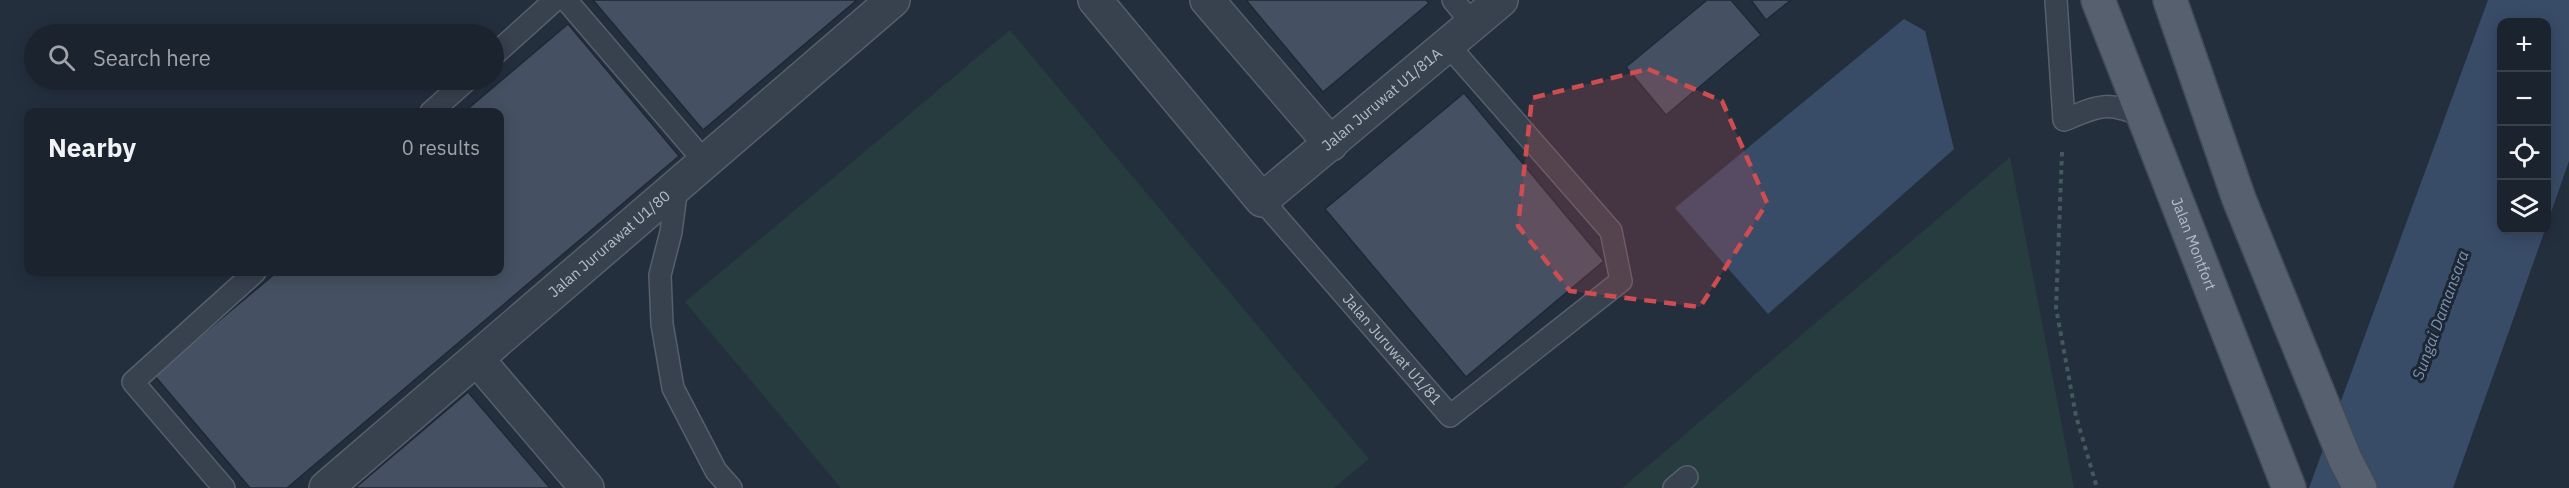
<!DOCTYPE html>
<meta charset="utf-8">
<style>
:root{--surface:#1b232e;--page:#282f3a;--text:#f1f3f6;--muted:#a0a4aa;--line:#39404a}
body{margin:0;font-family:"IBM Plex Sans",sans-serif;background:var(--page);color:var(--text)}
.controls{position:absolute;right:18px;top:18px;display:grid;overflow:hidden;border-radius:12px;box-shadow:0 3px 15px #0003}
.controls button{width:54px;height:54px;display:grid;place-items:center;padding:0;border:0;border-bottom:2px solid var(--line);background:var(--surface);color:var(--text);font:30px sans-serif}
.list{margin:0;padding:0;list-style:none}
h2{display:flex;justify-content:space-between;align-items:center;height:78px;margin:0;padding:0 24px;font-size:26px}
h2 small{font-size:20px;font-weight:400;color:var(--muted)}
.icon{flex:none;width:33px;height:33px;fill:none;stroke:currentColor;stroke-width:2;stroke-linecap:round;stroke-linejoin:round}
.map{position:relative;flex:none;width:2569px;height:488px;overflow:hidden}
.search{position:absolute;background:var(--surface);box-shadow:0 3px 15px #0003;left:24px;top:24px;width:480px;height:66px;display:flex;align-items:center;gap:15px;box-sizing:border-box;padding:0 21px;border-radius:33px;color:var(--muted);font-size:22px}
.panel{position:absolute;background:var(--surface);box-shadow:0 3px 15px #0003;left:24px;top:108px;width:480px;height:168px;border-radius:12px}
.map>svg:first-child{display:block}
.green{fill:#263c3f}
.water{fill:#394c67}
.building{fill:#455162;stroke:#1f2835;stroke-width:1.5}
.lines{fill:none;stroke-linecap:round;stroke-linejoin:round}
.service-casing{stroke:#565f6c;stroke-width:24}
.minor-casing{stroke:#565f6c;stroke-width:36}
.primary-casing{stroke:#414a57;stroke-width:36}
.path{stroke:#44595c;stroke-width:4;stroke-dasharray:4.5 4.5;stroke-linecap:butt}
.service{stroke:#38414e;stroke-width:21}
.minor{stroke:#38414e;stroke-width:33}
.primary{stroke:#56606e;stroke-width:33}
.marked{fill:#ce4d50;fill-opacity:0.2;stroke:#ce4d50;stroke-width:4.5;stroke-dasharray:12 8;stroke-linejoin:round}
.labels{text-anchor:middle;stroke-width:6;stroke-linejoin:round;paint-order:stroke}
.street-label{font-size:15px;fill:#b4bcc9;stroke:#1d2633}
.water-label{font-size:16px;font-style:italic;fill:#7c92b1;stroke:#1d2633}
</style>
<div class="map">
<svg width="2569" height="488" viewBox="0 0 2569 488">
<rect width="100%" height="100%" fill="#242f3e"/>
<!-- green -->
<g class="green">
<path d="M1010,30L1369,459L1334,488H841L685,302Z"/>
<path d="M2010,157L2074,488H1622Z"/>
</g>
<!-- water -->
<g class="water">
<path d="M2488,0H2569V161L2547,224L2546,22H2502V230H2545L2453,488H2309Z"/>
<path d="M1904,19L1925,31L1954,149L1768,314L1675,208Z"/>
</g>
<!-- building -->
<g class="building">
<path d="M593,0H857L703,130Z"/>
<path d="M1246,0H1426L1429,3L1323,92Z"/>
<path d="M1707,0H1731L1761,35L1666,115L1626,67Z"/>
<path d="M1751,0H1791L1766,20Z"/>
<path d="M568,24L679,156L287,488H250L154,375L277,272H500V112H464Z"/>
<path d="M1464,93L1604,261L1466,377L1325,209Z"/>
<path d="M468,392L550,488H355Z"/>
</g>
<g class="lines">
<defs>
<g id="service">
<path d="M566,0L705,162"/>
<path d="M1453,0L1473,24"/>
<path d="M2056,0L2064,120C2101,105 2106,101 2144,116"/>
<path d="M494,55L555,0"/>
<path d="M431,112L467,80"/>
<path d="M677,186L671,232L660,275L662,324L673,388L716,471L731,488"/>
<path id="s1" d="M1262,200L1450,416L1621,281L1611,231L1448,45"/>
<path d="M224,488L133,382L255,272"/>
<path d="M1674,488L1687,477"/>
</g>
<g id="minor">
<path id="s2" d="M1095,0L1262,200L1501,0"/>
<path d="M1207,0L1331,144"/>
<path d="M477,359L587,488"/>
<path id="s3" d="M326,488L893,0"/>
</g>
<g id="primary">
<path id="s4" d="M2098,0L2289,488"/>
<path d="M2170,0L2239,199L2345,459L2360,488"/>
</g>
</defs>
<!-- service casing -->
<use href="#service" class="service-casing"/>
<!-- minor casing -->
<use href="#minor" class="minor-casing"/>
<!-- primary casing -->
<use href="#primary" class="primary-casing"/>
<!-- path -->
<path class="path" d="M2062,152L2056,308L2076,416L2097,488"/>
<!-- service -->
<use href="#service" class="service"/>
<!-- minor -->
<use href="#minor" class="minor"/>
<!-- primary -->
<use href="#primary" class="primary"/>
</g>
<!-- marked area -->
<path class="marked" d="M1648,69L1722,101L1767,203L1700,307L1570,291L1518,226L1532,98Z"/>
<g class="labels">
<!-- street labels -->
<g class="street-label">
<text dy="5" stroke="none"><textPath href="#s2" startOffset="417">Jalan Juruwat U1/81A</textPath></text>
<text dy="5" stroke="none"><textPath href="#s3" startOffset="374">Jalan Jururawat U1/80</textPath></text>
<text dy="5" stroke="none"><textPath href="#s4" startOffset="262">Jalan Montfort</textPath></text>
<text dy="5" stroke="none"><textPath href="#s1" startOffset="198">Jalan Juruwat U1/81</textPath></text>
</g>
<!-- water labels -->
<g class="water-label">
<text transform="translate(2440 315) rotate(-70)" y="6">Sungai Damansara</text>
</g>
</g>
</svg>
<div class="controls">
<button>+</button>
<button>−</button>
<button><svg class="icon" aria-label="locate" viewBox="0 0 24 24"><circle cx="12" cy="12" r="6"/><path d="M12 2v4M12 18v4M2 12h4M18 12h4"/></svg></button>
<button><svg class="icon" aria-label="layers" viewBox="0 0 24 24"><path d="M12 4l9 5-9 5-9-5zM3 14l9 5 9-5"/></svg></button>
</div>
<div class="search"><svg class="icon" aria-label="search" viewBox="0 0 24 24"><circle cx="10" cy="10" r="6"/><path d="M15 15l6 6"/></svg>Search here</div>
<section class="panel">
<h2>Nearby<small>0 results</small></h2>
<ul class="list">
</ul>
</section>
</div>
